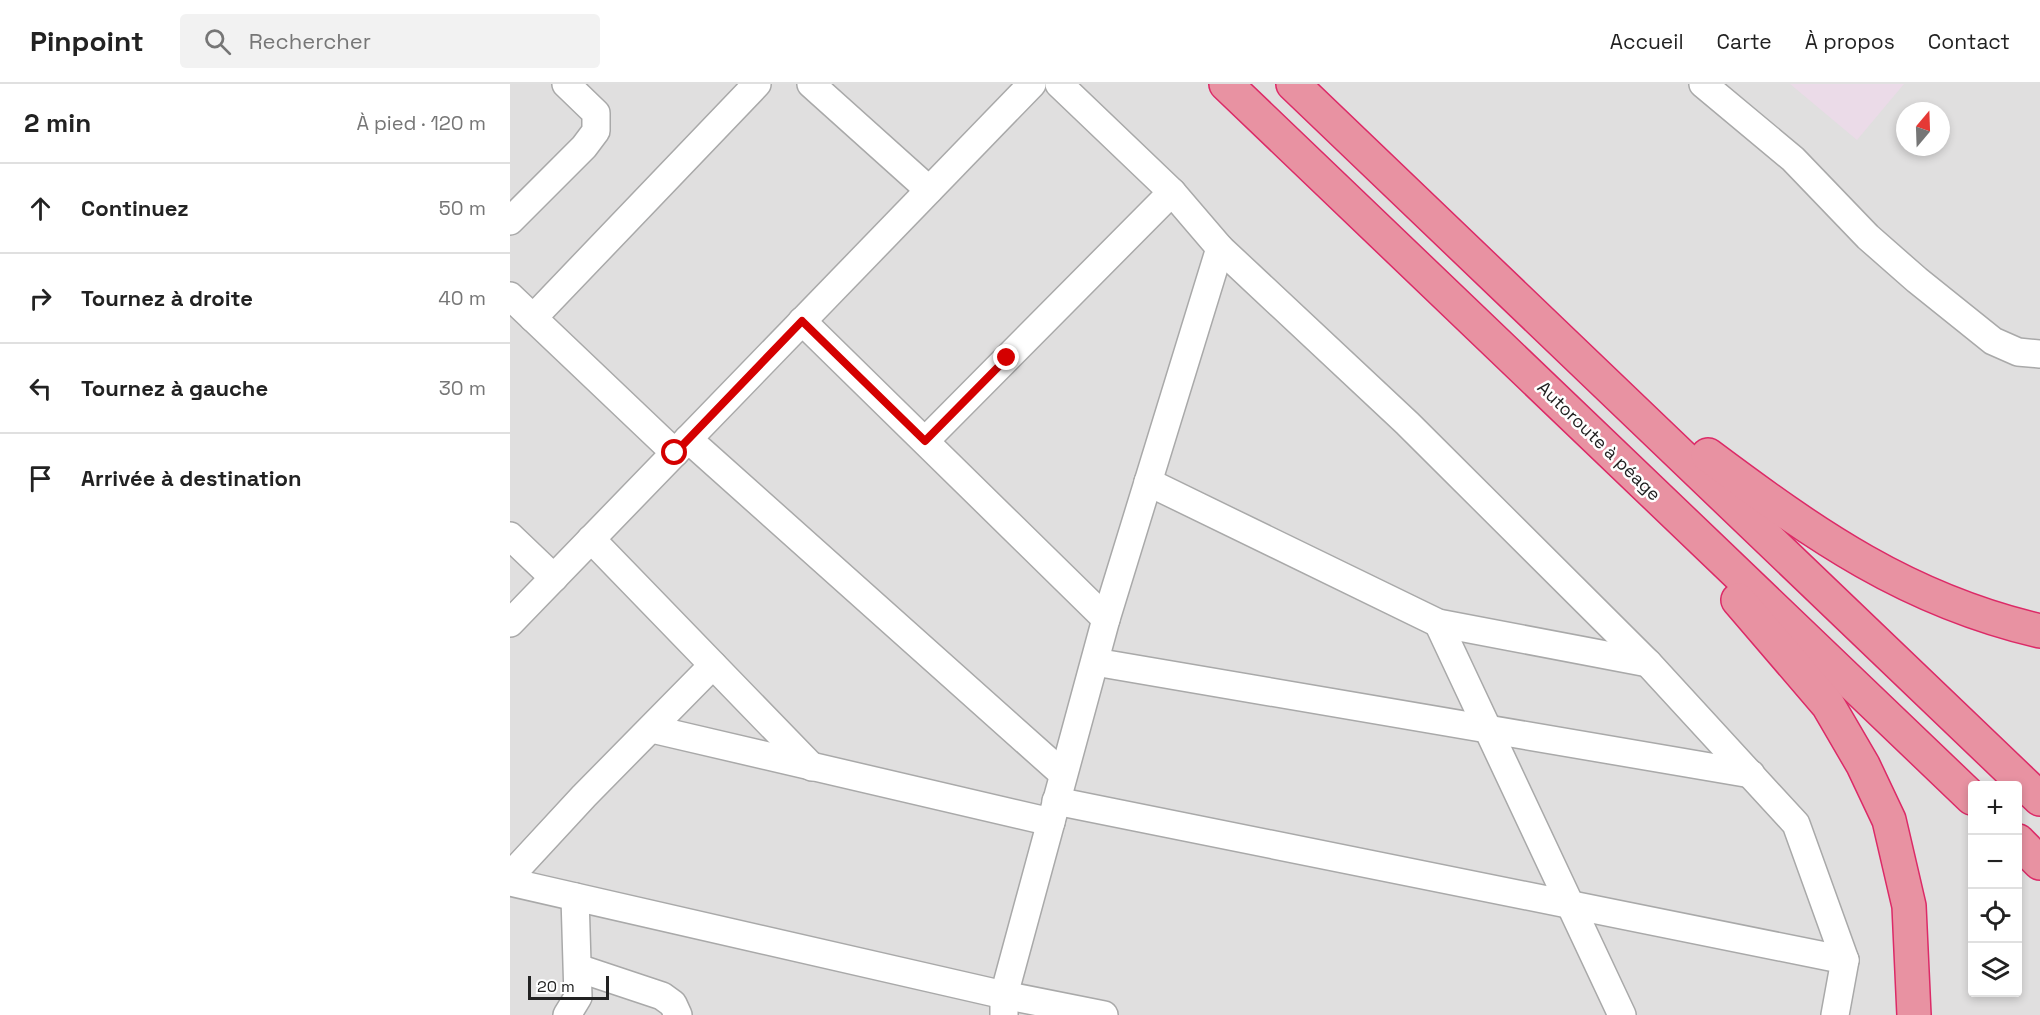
<!DOCTYPE html>
<html lang="fr">
<meta charset="utf-8">
<style>
:root{--surface:#fff;--page:#f2f2f2;--text:#222;--muted:#767676;--line:#e0e0e0}
body{margin:0;font-family:"Space Grotesk",sans-serif;background:var(--page);color:var(--text)}
.controls{position:absolute;right:18px;bottom:18px;display:grid;overflow:hidden;border-radius:6px;box-shadow:0 3px 9px #0003}
.controls button{width:54px;height:54px;display:grid;place-items:center;padding:0;border:0;border-bottom:2px solid var(--line);background:var(--surface);color:var(--text);font:30px sans-serif}
.compass{position:absolute;left:1386px;top:18px;width:54px;height:54px;border-radius:50%;background:var(--surface);box-shadow:0 3px 9px #0003;rotate:19deg}
.scale{position:absolute;left:18px;bottom:15px;width:81px;box-sizing:border-box;padding-left:6px;border:3px solid #222;border-top:0;font-size:16px;line-height:21px;white-space:nowrap;color:#222;-webkit-text-stroke:4px #fff;paint-order:stroke}
.stop{position:absolute;width:18px;height:18px;margin:-14px;border:4px solid #d40000;border-radius:50%;background:#fff}
.stop.end{background:#d40000;border-color:#fff;box-shadow:0 2px 6px #0008}
.list{margin:0;padding:0;list-style:none}
h2{display:flex;justify-content:space-between;align-items:center;height:78px;margin:0;padding:0 24px;font-size:26px}
h2 small{font-size:20px;font-weight:400;color:var(--muted)}
.list li{display:grid;grid-template-columns:39px 1fr auto;gap:18px;align-items:center;box-sizing:border-box;height:90px;padding:0 24px;border-top:2px solid var(--line)}
.list b{display:block;font-size:22px;white-space:nowrap}
.list em{font-size:20px;font-style:normal;color:var(--muted)}
.icon{flex:none;width:33px;height:33px;fill:none;stroke:currentColor;stroke-width:2;stroke-linecap:round;stroke-linejoin:round}
.map{position:relative;flex:none;width:1530px;height:931px;overflow:hidden}
header{display:flex;align-items:center;gap:36px;box-sizing:border-box;height:84px;padding:0 30px;background:var(--surface);border-bottom:2px solid var(--line)}
header strong{font-size:28px}
nav{display:flex;gap:33px;margin-inline-start:auto;font-size:21px}
.search{width:420px;height:54px;background:var(--page);display:flex;align-items:center;gap:15px;box-sizing:border-box;padding:0 21px;border-radius:6px;color:var(--muted);font-size:22px}
main{display:flex}
aside{flex:1;background:var(--surface)}
.map>svg:first-child{display:block}
.residential{fill:#e0dfdf;fill-rule:evenodd}
.industrial{fill:#ebdbe8}
.lines{fill:none;stroke-linecap:round;stroke-linejoin:round}
.minor-casing{stroke:#a9a9a9;stroke-width:30}
.motorway-casing{stroke:#dc2a67;stroke-width:36}
.minor{stroke:#fff;stroke-width:27}
.motorway{stroke:#e892a2;stroke-width:33}
.route{stroke:#d40000;stroke-width:8}
.labels{text-anchor:middle;stroke-width:5;stroke-linejoin:round;paint-order:stroke}
.street-label{font-size:18px;fill:#222;stroke:#fff}
</style>
<header>
<strong>Pinpoint</strong>
<div class="search"><svg class="icon" aria-label="search" viewBox="0 0 24 24"><circle cx="10" cy="10" r="6"/><path d="M15 15l6 6"/></svg>Rechercher</div>
<nav><a>Accueil</a><a>Carte</a><a>À propos</a><a>Contact</a></nav>
</header>
<main>
<aside>
<h2>2 min<small>À pied · 120 m</small></h2>
<ul class="list">
<li><svg class="icon" aria-label="ahead" viewBox="0 0 24 24"><path d="M12 20V5M6 11l6-6 6 6"/></svg><div><b>Continuez</b></div><em>50 m</em></li>
<li><svg class="icon" aria-label="right" viewBox="0 0 24 24"><path d="M7 20v-9h11M14 6l5 5-5 5"/></svg><div><b>Tournez à droite</b></div><em>40 m</em></li>
<li><svg class="icon" aria-label="left" viewBox="0 0 24 24"><path d="M17 20v-9H6M10 6l-5 5 5 5"/></svg><div><b>Tournez à gauche</b></div><em>30 m</em></li>
<li><svg class="icon" aria-label="arrive" viewBox="0 0 24 24"><path d="M6 21V4h12l-3 4 3 4H6"/></svg><div><b>Arrivée à destination</b></div></li>
</ul>
</aside>
<div class="map">
<svg width="1530" height="931" viewBox="0 0 1530 931">
<rect width="100%" height="100%" fill="#f2efe9"/>
<!-- residential -->
<path class="residential" d="M0,0H1530V931H0ZM1395,27H1431V63H1395ZM1462,702H1508V908H1462Z"/>
<!-- industrial -->
<path class="industrial" d="M1280,0H1394L1347,56Z"/>
<g class="lines">
<defs>
<g id="minor">
<path d="M301,0L419,106"/>
<path d="M1193,0L1283,75L1358,153L1407,196L1483,257L1508,268L1530,270"/>
<path d="M0,137L74,63L86,47V29L56,0"/>
<path d="M710,164L897,339L1138,579L1286,740L1335,876L1325,931"/>
<path d="M0,212L165,369"/>
<path d="M23,234L247,0"/>
<path d="M292,237L596,535"/>
<path d="M178,355L553,690"/>
<path d="M415,357L662,108"/>
<path d="M638,398L928,539L1138,579"/>
<path d="M0,452L44,494"/>
<path d="M81,455L302,683"/>
<path d="M0,539L522,0"/>
<path d="M928,539L1112,931"/>
<path d="M585,578L1241,690"/>
<path d="M142,645L541,738"/>
<path d="M546,717L1335,876"/>
<path d="M0,792L74,712L203,581"/>
<path d="M0,798L494,911L594,931"/>
<path d="M68,884L152,912L163,920L168,931"/>
<path d="M57,931L68,913L65,813"/>
<path d="M494,931V911L596,535L710,164L662,108L549,0"/>
</g>
<g id="motorway">
<path d="M716,0L1462,714"/>
<path d="M783,0L1530,715"/>
<path d="M1198,371C1305,451 1397,516 1530,547"/>
<path d="M1228,516L1318,621L1353,681L1379,736L1399,822L1404,931"/>
<path d="M1508,757L1530,779"/>
</g>
</defs>
<!-- minor casing -->
<use href="#minor" class="minor-casing"/>
<!-- motorway casing -->
<use href="#motorway" class="motorway-casing"/>
<!-- minor -->
<use href="#minor" class="minor"/>
<!-- motorway -->
<use href="#motorway" class="motorway"/>
</g>
<g class="lines">
<!-- route -->
<path class="route" d="M165,369L292,237L415,357L497,274"/>
</g>
<g class="labels">
<!-- street labels -->
<g class="street-label">
<text transform="translate(1089 357) rotate(44)" y="6">Autoroute à péage</text>
</g>
</g>
</svg>
<div class="controls">
<button>+</button>
<button>−</button>
<button><svg class="icon" aria-label="locate" viewBox="0 0 24 24"><circle cx="12" cy="12" r="6"/><path d="M12 2v4M12 18v4M2 12h4M18 12h4"/></svg></button>
<button><svg class="icon" aria-label="layers" viewBox="0 0 24 24"><path d="M12 4l9 5-9 5-9-5zM3 14l9 5 9-5"/></svg></button>
</div>
<svg class="compass" viewBox="-18 -18 36 36"><path d="M0-13l5 13h-10z" fill="#e53935"/><path d="M0 13l5-13h-10z" fill="#767676"/></svg>
<div class="scale">20 m</div>
<div class="stop" style="left:165px;top:369px"></div>
<div class="stop end" style="left:497px;top:274px"></div>
</div>
</main>
